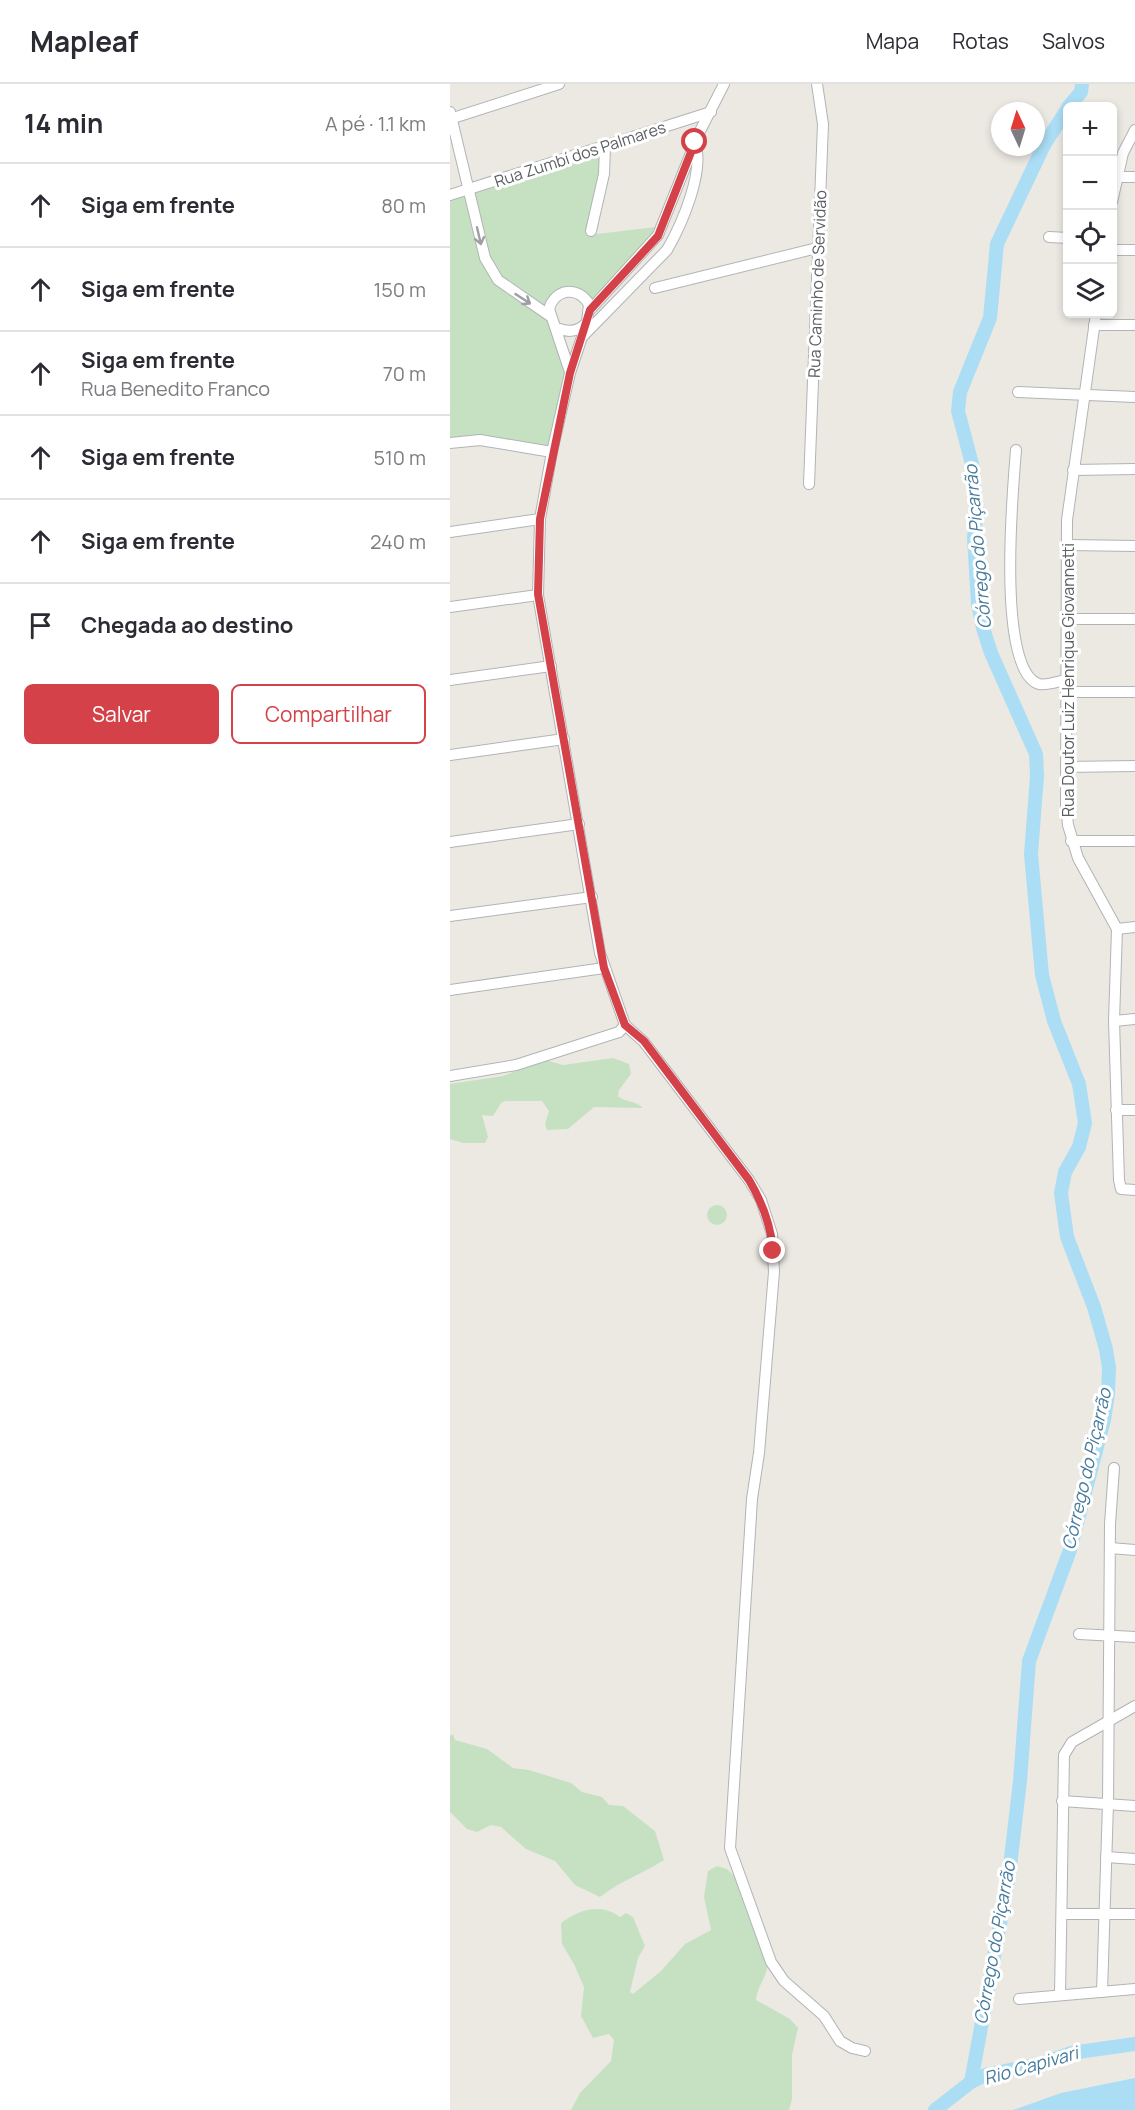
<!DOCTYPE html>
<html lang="pt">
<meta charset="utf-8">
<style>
:root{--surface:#fff;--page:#f7f7f7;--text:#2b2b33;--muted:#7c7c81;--line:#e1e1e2;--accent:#d54148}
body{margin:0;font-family:Manrope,sans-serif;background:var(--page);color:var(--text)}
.controls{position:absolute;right:18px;top:18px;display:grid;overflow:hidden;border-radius:9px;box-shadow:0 3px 9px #0003}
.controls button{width:54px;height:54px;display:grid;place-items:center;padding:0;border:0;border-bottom:2px solid var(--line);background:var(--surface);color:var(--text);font:30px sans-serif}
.compass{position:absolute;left:541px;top:18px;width:54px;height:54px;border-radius:50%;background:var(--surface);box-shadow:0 3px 9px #0003;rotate:356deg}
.stop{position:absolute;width:18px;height:18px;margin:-14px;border:4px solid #d54148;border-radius:50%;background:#fff}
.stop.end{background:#d54148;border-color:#fff;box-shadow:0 2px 6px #0008}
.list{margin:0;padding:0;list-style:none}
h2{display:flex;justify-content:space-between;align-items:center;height:78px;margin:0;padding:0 24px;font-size:26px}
h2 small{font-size:20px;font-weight:400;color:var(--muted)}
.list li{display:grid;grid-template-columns:39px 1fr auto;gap:18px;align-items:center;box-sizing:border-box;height:84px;padding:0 24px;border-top:2px solid var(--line)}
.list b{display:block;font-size:22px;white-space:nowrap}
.list p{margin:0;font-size:20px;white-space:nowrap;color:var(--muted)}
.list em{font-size:20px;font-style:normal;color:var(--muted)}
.actions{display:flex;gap:12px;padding:18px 24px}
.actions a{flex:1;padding:14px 0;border:2px solid var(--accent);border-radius:9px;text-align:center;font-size:21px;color:var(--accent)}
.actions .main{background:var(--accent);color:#fff}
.icon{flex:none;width:33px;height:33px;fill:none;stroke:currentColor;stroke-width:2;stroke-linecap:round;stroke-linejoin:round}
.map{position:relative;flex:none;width:685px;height:2026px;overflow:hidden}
header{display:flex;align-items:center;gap:36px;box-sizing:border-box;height:84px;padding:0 30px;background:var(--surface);border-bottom:2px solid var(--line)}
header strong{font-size:28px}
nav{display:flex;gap:33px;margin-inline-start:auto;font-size:21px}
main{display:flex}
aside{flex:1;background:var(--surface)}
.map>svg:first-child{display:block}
.green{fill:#c6e1c2}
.water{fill:#abdef5}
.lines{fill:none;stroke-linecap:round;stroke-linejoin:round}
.river{stroke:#abdef5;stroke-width:14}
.minor-casing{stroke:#b1b4b7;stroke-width:12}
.minor{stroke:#fff;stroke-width:10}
.oneway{stroke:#9d9fa1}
.route{stroke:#d54148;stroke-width:8}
.labels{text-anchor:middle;stroke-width:6;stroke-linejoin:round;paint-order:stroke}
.street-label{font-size:16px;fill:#5b5f62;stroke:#fff}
.water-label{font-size:18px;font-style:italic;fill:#477b9c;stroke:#fff}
</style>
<header>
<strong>Mapleaf</strong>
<nav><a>Mapa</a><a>Rotas</a><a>Salvos</a></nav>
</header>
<main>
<aside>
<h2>14 min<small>A pé · 1.1 km</small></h2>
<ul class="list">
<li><svg class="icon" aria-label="ahead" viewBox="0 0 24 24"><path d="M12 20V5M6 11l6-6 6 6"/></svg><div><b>Siga em frente</b></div><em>80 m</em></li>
<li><svg class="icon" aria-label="ahead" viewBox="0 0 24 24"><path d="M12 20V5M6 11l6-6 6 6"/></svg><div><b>Siga em frente</b></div><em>150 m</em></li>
<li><svg class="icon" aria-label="ahead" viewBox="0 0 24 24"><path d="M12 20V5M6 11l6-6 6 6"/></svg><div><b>Siga em frente</b><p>Rua Benedito Franco</p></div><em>70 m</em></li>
<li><svg class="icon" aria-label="ahead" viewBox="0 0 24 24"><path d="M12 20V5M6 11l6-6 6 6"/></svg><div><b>Siga em frente</b></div><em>510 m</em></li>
<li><svg class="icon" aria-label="ahead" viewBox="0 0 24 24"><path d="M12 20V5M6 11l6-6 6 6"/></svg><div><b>Siga em frente</b></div><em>240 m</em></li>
<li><svg class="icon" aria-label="arrive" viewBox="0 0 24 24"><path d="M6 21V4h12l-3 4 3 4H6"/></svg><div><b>Chegada ao destino</b></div></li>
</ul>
<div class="actions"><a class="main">Salvar</a><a>Compartilhar</a></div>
</aside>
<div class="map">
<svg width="685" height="2026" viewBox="0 0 685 2026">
<rect width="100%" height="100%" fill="#ece9e3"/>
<!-- green -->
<g class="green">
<path d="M155,63L139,151L214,142L139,220L114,208L100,232L120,289L102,368L30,356L0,359V112L13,108L24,135L18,105Z"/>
<path d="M163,974L179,980L181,990L169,1006L168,1012C176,1019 185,1016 193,1024L144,1023L118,1045L97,1046L95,1040L99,1027L92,1017H55L51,1019L43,1032L32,1031L38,1053L35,1059H13L0,1055V1000L53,992L95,976L113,981Z"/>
<circle cx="267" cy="1131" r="10"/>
<path d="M3,1650L5,1656L37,1665L63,1684L79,1686L121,1699L132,1708L152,1713L159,1721L173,1722L205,1747L214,1776C192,1790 172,1796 150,1813L125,1801L105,1777L76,1765L51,1743L41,1741L27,1748L17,1745L0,1728V1652Z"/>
<path d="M267,1782L277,1785L285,1793C293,1813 322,1867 317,1885C314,1897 307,1904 306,1916L340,1935L348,1944L342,1971V2015L339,2026H121L130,2009L161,1977L164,1956L159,1950L143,1954L131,1932L134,1903L124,1880L112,1860L111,1839C128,1826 151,1818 170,1833L176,1829L183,1833L195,1862L188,1874L180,1908L183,1910L211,1887L235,1860L261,1846L254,1813L258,1787Z"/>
</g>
<!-- water -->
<path class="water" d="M685,1994V2026H563L611,2009Z"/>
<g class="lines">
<!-- river -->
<g class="river">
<path d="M619,22L631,8L632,0"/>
<path d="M521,1998L559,1791L570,1697L579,1577L620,1466L654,1336L658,1310L659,1284L656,1265L644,1223L617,1153L611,1109L615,1088L629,1063L635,1039L629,1000L604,937L592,891L581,770L587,692L586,670L541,569L533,544L528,520L524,454L526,433L523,384L508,327L510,308L540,234L547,160L594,61L618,24"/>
<path d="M485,2026L521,1998L535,1991L590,1980L621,1969L685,1960"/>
</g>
<defs>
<g id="minor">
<path d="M0,28L35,174L48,196L100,232"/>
<path d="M0,35L109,0"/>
<path d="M668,93H685"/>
<path d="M0,111L261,28"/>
<path d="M662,118L673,69L685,46"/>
<path d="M141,147L154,90L155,63"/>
<path d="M599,153L618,154"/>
<path d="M662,166H685"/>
<path d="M205,204L367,164"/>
<path d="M140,226L208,151L249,49L274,0"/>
<path d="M646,230L617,436L616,720L618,741L628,774L667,845L664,937L669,1096L671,1105L685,1106"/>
<path d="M137,238L120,289L102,368L90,435L88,511L150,869L175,941"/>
<path d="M644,241H685"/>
<path d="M107,244C119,249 129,248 137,238L139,220C127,201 105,205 99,225L120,288"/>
<path d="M133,252L217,166C232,140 255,87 245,59"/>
<path d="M568,308L685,313"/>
<path d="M0,359L30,356L102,368"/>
<path d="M566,366C563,404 546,587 589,600C596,602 609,597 616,596"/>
<path d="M623,386L685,385"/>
<path d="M359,400L373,40L367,0"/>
<path d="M0,448L90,435"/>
<path d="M618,461L685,462"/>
<path d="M0,523L88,511"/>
<path d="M618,535H685"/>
<path d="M0,596L101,582"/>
<path d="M616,608H685"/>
<path d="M0,671L114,655"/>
<path d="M616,683L685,682"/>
<path d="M621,757H685"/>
<path d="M0,758L129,740"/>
<path d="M0,832L142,813"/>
<path d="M667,845L685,843"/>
<path d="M0,906L154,884"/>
<path d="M664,937L685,935"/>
<path d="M175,941L194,958L299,1096L311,1116L322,1150L324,1188L309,1369L302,1415L280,1764L321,1878L334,1897L374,1932L390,1957L402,1964L415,1967"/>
<path d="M0,992L66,981L169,948L175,941"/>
<path d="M666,1026H685"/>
<path d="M660,1464L685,1466"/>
<path d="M629,1550L685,1553"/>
<path d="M612,1717L685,1722"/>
<path d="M656,1773L685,1775"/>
<path d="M612,1830H685"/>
<path d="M652,1908L658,1720L660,1440L664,1384"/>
<path d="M610,1911L614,1671L622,1658L685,1622"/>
<path d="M569,1915L685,1905"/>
</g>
</defs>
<!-- minor casing -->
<use href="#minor" class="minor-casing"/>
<!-- minor -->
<use href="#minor" class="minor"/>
</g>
<!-- one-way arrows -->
<defs><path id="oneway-shaft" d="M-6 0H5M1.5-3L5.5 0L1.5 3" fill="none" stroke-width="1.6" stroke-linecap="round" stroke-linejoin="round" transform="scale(1.5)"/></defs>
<g class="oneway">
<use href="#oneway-shaft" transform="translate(29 152) rotate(77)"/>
<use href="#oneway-shaft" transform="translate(73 215) rotate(33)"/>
</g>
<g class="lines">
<!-- route -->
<path class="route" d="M245,58L208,152L140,226L120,289L90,435L88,510L154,884L175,941L194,957L299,1096C312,1118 321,1141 323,1167"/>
</g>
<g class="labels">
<!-- street labels -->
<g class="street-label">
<text transform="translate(130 70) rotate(-18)" y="6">Rua Zumbí dos Palmares</text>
<text transform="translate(367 200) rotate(-88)" y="6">Rua Caminho de Servidão</text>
<text transform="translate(618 596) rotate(-90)" y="6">Rua Doutor Luiz Henrique Giovannetti</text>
</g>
<!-- water labels -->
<g class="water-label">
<text transform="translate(528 463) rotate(-95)" y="6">Córrego do Piçarrão</text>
<text transform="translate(637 1385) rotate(-77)" y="6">Córrego do Piçarrão</text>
<text transform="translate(545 1859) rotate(-80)" y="6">Córrego do Piçarrão</text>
<text transform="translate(581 1982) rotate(-16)" y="6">Rio Capivari</text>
</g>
</g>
</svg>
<div class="controls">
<button>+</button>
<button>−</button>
<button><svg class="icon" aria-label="locate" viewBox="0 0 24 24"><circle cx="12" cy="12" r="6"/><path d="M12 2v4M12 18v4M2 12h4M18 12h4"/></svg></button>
<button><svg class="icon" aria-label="layers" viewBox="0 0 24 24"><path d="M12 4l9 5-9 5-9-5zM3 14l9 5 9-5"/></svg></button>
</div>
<svg class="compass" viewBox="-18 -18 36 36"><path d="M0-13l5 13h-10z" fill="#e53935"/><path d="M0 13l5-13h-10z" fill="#7c7c81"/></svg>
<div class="stop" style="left:245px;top:58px"></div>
<div class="stop end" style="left:323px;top:1167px"></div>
</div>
</main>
